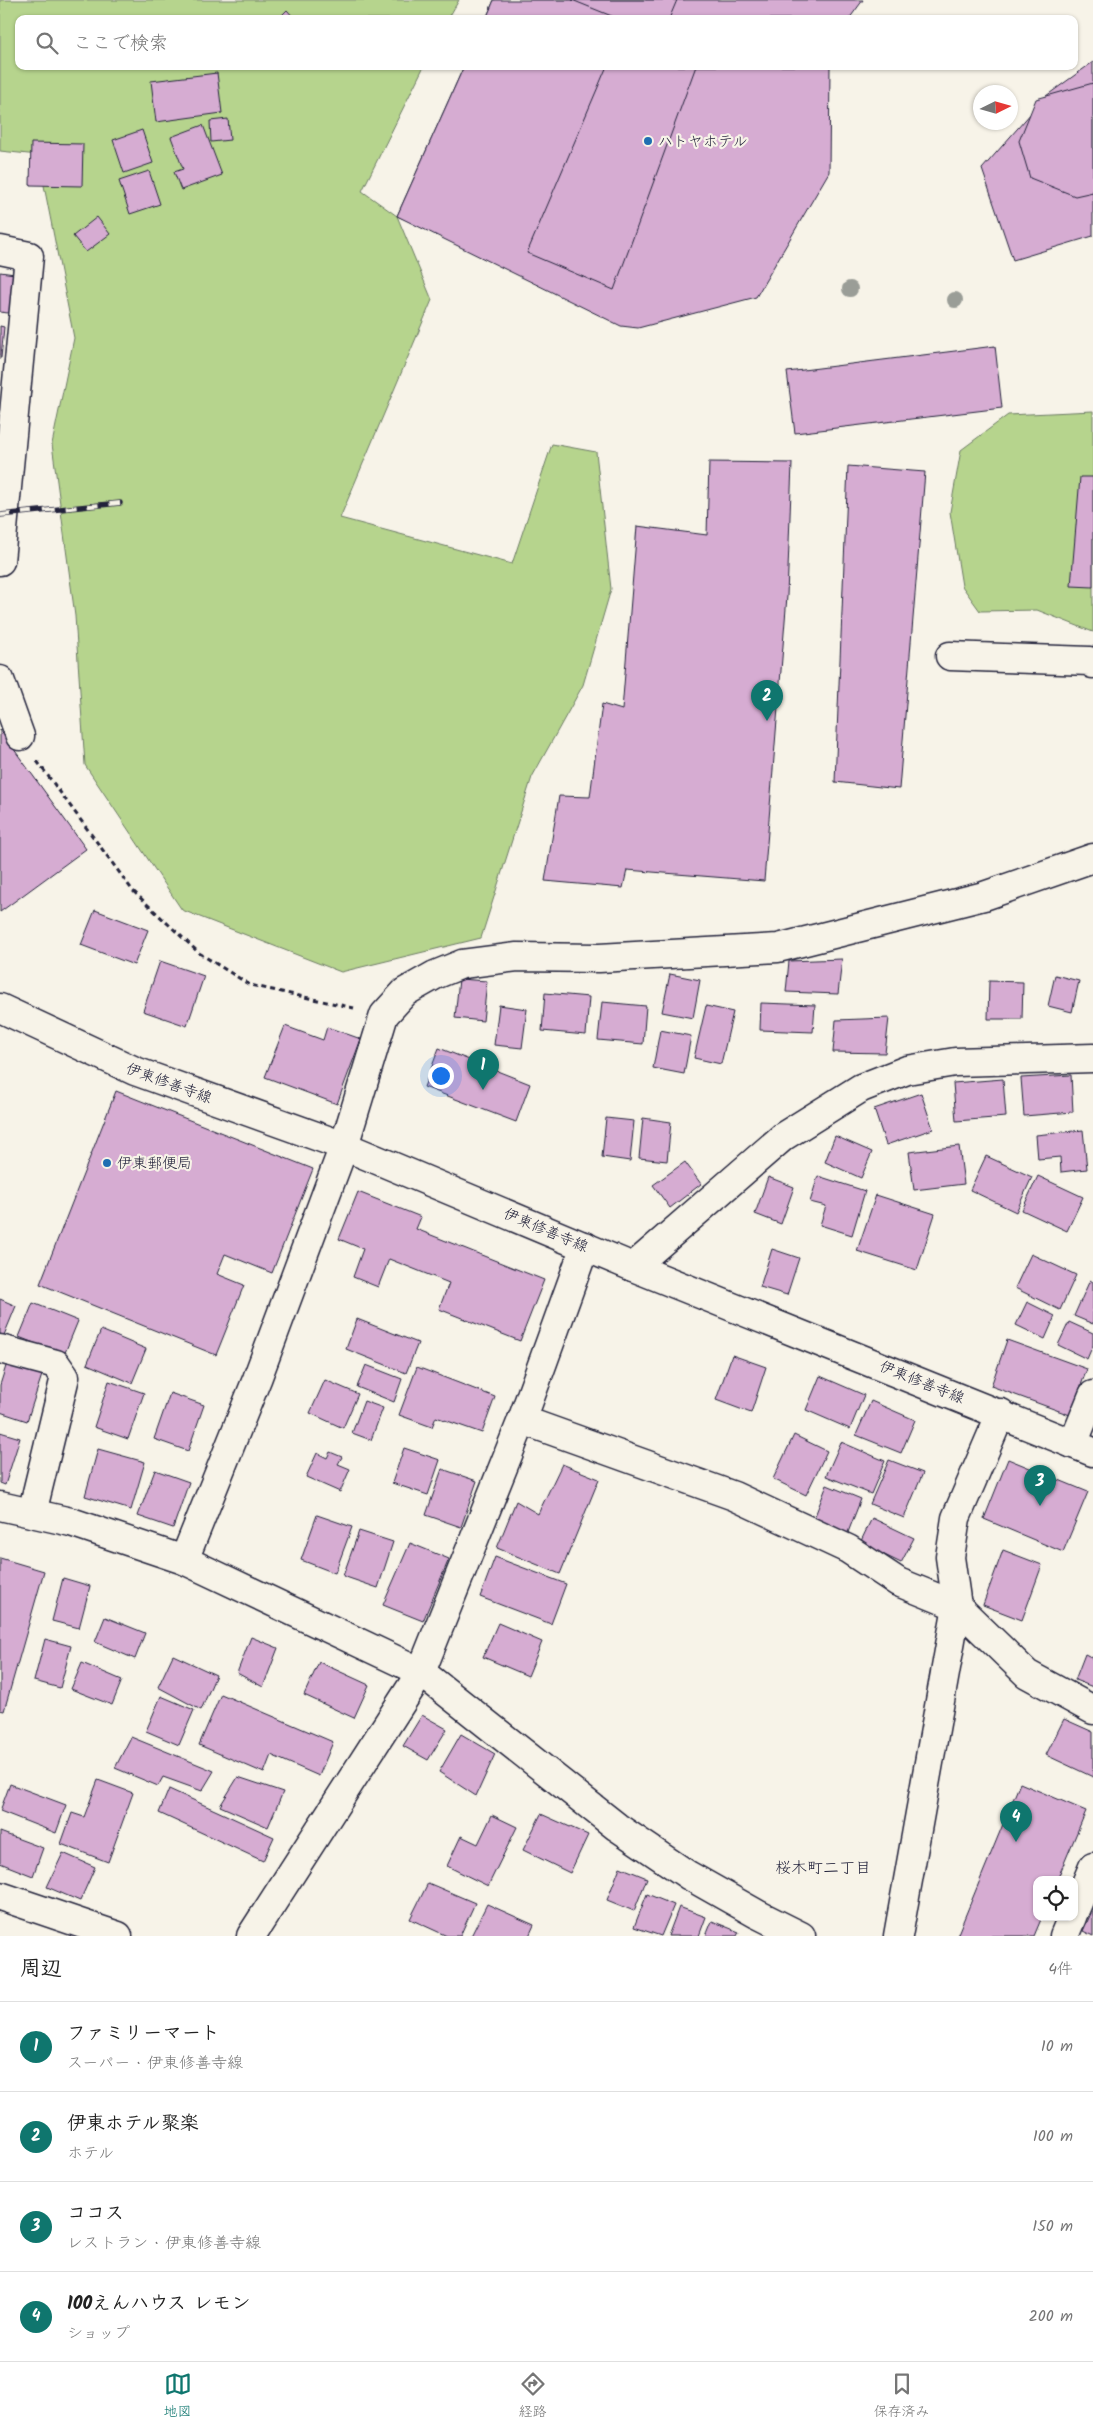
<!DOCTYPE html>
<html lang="ja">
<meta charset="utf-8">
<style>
:root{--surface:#fff;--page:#f2f2f2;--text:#222;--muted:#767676;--line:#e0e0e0;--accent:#0f766e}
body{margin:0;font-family:Kalam,"Klee One",sans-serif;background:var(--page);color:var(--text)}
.controls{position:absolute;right:15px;bottom:15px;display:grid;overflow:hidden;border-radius:10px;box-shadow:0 1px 4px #0004}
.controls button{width:45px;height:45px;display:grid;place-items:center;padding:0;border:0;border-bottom:1px solid var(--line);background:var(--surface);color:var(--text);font:25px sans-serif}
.compass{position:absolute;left:973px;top:85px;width:45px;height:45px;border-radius:50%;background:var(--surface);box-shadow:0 1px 4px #0004;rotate:85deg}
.you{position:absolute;left:440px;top:1075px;width:18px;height:18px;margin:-12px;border:4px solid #fff;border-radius:50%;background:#1a73e8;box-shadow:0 0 0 8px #1a73e833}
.badge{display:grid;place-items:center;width:32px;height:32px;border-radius:50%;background:var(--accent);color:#fff;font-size:16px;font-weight:700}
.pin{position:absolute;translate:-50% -41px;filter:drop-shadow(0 1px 2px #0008)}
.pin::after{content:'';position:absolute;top:26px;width:18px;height:15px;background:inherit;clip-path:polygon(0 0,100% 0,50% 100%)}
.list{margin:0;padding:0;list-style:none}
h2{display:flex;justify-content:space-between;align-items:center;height:65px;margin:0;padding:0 20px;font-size:21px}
h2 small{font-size:16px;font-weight:400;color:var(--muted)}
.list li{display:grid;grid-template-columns:32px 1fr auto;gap:15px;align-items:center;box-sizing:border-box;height:90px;padding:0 20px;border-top:1px solid var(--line)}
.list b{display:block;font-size:19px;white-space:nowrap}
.list p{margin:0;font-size:16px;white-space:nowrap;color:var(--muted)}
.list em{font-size:16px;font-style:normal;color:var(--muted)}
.icon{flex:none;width:28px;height:28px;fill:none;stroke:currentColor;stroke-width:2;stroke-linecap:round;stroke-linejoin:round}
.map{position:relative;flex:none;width:1093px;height:1936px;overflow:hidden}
.search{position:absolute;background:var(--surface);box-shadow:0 1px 4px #0004;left:15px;right:15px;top:15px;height:55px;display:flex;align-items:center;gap:12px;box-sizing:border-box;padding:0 18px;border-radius:10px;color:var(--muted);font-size:19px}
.sheet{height:425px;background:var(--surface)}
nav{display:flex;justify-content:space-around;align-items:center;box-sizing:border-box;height:70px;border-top:1px solid var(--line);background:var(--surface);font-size:14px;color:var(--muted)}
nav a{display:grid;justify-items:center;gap:2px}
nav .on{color:var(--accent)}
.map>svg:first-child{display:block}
.green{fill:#b6d48d;stroke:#6c7b64}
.building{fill:#d6acd2;stroke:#22223b}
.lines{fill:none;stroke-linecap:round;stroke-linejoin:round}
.street-casing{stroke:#22223b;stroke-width:31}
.secondary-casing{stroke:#22223b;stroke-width:31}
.primary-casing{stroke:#22223b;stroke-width:31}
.path{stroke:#22223b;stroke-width:3;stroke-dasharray:5 4;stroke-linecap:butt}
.street{stroke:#f7f3e8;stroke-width:28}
.secondary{stroke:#f7f3e8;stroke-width:28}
.primary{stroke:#f7f3e8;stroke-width:28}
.rail-casing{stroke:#22223b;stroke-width:5.5}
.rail{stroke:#f7f3e8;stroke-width:4;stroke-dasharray:11;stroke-linecap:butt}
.tree{fill:#9a9d97}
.poi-dot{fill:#1f6fb2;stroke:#f7f3e8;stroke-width:2}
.labels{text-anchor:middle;stroke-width:4.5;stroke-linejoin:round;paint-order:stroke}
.poi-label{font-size:15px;fill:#22223b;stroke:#f7f3e8;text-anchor:start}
.street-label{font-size:15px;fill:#22223b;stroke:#f7f3e8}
.neighbourhood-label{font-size:16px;fill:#22223b;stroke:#f7f3e8}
</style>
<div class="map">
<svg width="1093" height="1936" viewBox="0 0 1093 1936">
<rect width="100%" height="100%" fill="#f7f3e8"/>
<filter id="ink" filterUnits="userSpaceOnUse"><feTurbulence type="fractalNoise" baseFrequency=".02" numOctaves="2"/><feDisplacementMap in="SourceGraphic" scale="10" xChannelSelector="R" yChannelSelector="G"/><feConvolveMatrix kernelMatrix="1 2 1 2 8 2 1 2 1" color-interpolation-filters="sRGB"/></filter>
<g filter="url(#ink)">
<!-- green -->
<g class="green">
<path d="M0,0H459L448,19H19V66H424L362,191L397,216L432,300L340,518L512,564L552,444L596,452L611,589L583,685L532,777L481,938L341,972L182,910L85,765L75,616L52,444L74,338L38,155L0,151Z"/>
<path d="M1093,411V632L1037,610L980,611L962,586L950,512L961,450L1008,415Z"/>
</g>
<!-- building -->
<g class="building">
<path d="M494,0L522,15L529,0H675L667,19H486Z"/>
<path d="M494,0H863L849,19H486Z"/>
<path d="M572,0H677L669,19H619Z"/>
<path d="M287,10L295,19H278Z"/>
<path d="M1093,62V236L1013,260L982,169L1046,96Z"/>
<path d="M464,66H692L614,290L608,302L397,216Z"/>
<path d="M464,66H830L829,172L756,297L638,328L621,326L397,216Z"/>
<path d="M607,66H696L614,290L527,253Z"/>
<path d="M217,73L222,113L156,122L151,81Z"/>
<path d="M1093,83V192L1075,196L1030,178L1019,141L1036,99Z"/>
<path d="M228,119L230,140L211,142L210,121Z"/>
<path d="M203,125L222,175L181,190L174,172L183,169L171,137Z"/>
<path d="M142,130L153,163L124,173L113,140Z"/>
<path d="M31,143L83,144L82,186L30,185Z"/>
<path d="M149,171L160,204L130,214L119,181Z"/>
<path d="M97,217L110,234L86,252L73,236Z"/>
<path d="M0,272L22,275L16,314L0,312Z"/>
<path d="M0,326L4,327L1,358H0Z"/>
<path d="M995,346L1002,408L795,433L787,372Z"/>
<path d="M709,462L792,463L787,596L764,881L627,870L623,888L545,881L559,796L590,797L602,704L622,710L637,526L707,535Z"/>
<path d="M848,466L925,472L899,789L835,782Z"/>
<path d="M1080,477H1093V587L1071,586Z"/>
<path d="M0,730L86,849L0,912Z"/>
<path d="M95,910L148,930L134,965L81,945Z"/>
<path d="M842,959L838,994L786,992L789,961Z"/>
<path d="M160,961L204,976L187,1026L143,1011Z"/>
<path d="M670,974L700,980L693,1018L662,1012Z"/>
<path d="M1055,975L1079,981L1072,1012L1048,1006Z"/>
<path d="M459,979L487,981L483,1021L455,1018Z"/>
<path d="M989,981L1023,982L1022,1019H988Z"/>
<path d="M545,993L589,997L586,1035L542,1031Z"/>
<path d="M602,1002L646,1006L643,1044L598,1040Z"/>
<path d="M761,1003L815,1005L813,1032L760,1030Z"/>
<path d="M499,1005L527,1009L522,1048L494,1045Z"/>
<path d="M706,1006L733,1012L721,1064L694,1058Z"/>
<path d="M889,1018L885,1053L833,1052L836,1020Z"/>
<path d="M285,1026L323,1040L327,1027L361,1039L337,1104L265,1077Z"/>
<path d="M660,1030L691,1036L684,1074L653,1068Z"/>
<path d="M439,1048L530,1084L516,1122L424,1087Z"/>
<path d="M1071,1075L1073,1112L1024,1116L1021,1078Z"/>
<path d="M1003,1079L1006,1117L956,1121L953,1083Z"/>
<path d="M116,1091L313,1169L272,1273L225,1254L217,1274L244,1285L216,1355L40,1284Z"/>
<path d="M921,1093L933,1129L886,1145L874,1109Z"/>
<path d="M606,1118L634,1121L630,1161L602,1157Z"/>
<path d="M643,1118L671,1122L667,1161L639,1158Z"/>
<path d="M1083,1130L1087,1169L1061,1172L1060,1157L1038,1159L1036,1135Z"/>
<path d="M835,1136L872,1152L861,1178L825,1162Z"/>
<path d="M959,1146L964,1184L914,1190L909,1152Z"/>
<path d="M986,1156L1032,1177L1016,1212L970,1190Z"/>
<path d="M685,1162L701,1184L670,1208L653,1185Z"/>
<path d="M818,1176L865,1191L852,1235L820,1225L826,1206L810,1202Z"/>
<path d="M1038,1176L1083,1197L1067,1231L1022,1210Z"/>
<path d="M768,1177L794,1187L781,1224L755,1214Z"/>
<path d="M358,1192L421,1217L416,1229L544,1280L520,1341L439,1309L449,1283L389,1259L378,1287L353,1277L363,1249L339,1239Z"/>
<path d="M876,1195L935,1214L917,1270L857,1251Z"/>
<path d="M772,1249L799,1258L787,1295L760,1287Z"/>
<path d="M1031,1254L1076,1275L1060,1310L1015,1288Z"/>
<path d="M1090,1280L1093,1282V1324L1074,1316Z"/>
<path d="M0,1299L16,1306L2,1340L0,1339Z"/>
<path d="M1027,1302L1055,1316L1045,1339L1016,1325Z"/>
<path d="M33,1303L78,1321L64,1355L19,1337Z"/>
<path d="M357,1319L418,1343L406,1373L346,1349Z"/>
<path d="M1069,1322L1093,1333V1345L1087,1359L1058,1345Z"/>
<path d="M101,1330L146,1349L132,1383L87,1364Z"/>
<path d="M1007,1340L1087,1369L1070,1415L991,1386Z"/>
<path d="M732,1355L766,1367L751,1413L716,1400Z"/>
<path d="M7,1363L42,1375L27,1421L0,1412V1385Z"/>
<path d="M366,1365L402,1379L394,1402L357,1387Z"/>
<path d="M417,1367L495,1397L482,1433L436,1417L432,1427L399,1415Z"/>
<path d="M820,1376L864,1395L850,1429L806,1410Z"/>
<path d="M325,1380L358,1394L343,1428L310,1413Z"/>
<path d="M109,1381L144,1393L128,1439L94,1427Z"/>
<path d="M170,1393L204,1405L188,1451L154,1439Z"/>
<path d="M364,1401L383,1408L371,1440L352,1433Z"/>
<path d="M871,1401L915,1420L901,1453L856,1435Z"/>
<path d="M0,1432L20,1438L5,1485L0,1483Z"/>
<path d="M794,1435L827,1451L806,1495L773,1479Z"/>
<path d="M841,1442L885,1461L871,1494L826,1476Z"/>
<path d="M404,1448L440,1460L428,1495L392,1483Z"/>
<path d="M98,1449L145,1462L131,1510L85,1496Z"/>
<path d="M330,1452L342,1457L338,1464L350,1469L340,1492L306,1477L317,1453L327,1458Z"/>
<path d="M1008,1459L1088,1492L1063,1552L984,1519Z"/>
<path d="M889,1460L923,1473L904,1518L870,1504Z"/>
<path d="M562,1464L599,1479L560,1574L497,1548L516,1501L538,1514Z"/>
<path d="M442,1469L477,1481L461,1527L426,1515Z"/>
<path d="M155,1470L189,1482L173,1528L138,1516Z"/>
<path d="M827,1485L861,1499L847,1535L813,1521Z"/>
<path d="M317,1515L352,1527L335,1573L301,1560Z"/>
<path d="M872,1518L914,1538L901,1563L860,1543Z"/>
<path d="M359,1531L393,1542L378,1588L343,1576Z"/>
<path d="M410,1543L449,1559L423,1621L383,1605Z"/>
<path d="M1003,1550L1042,1565L1022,1620L983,1605Z"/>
<path d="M495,1557L566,1584L551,1624L480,1597Z"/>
<path d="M0,1558L44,1571L4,1711L0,1710Z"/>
<path d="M63,1578L90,1586L79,1628L52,1621Z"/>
<path d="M105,1617L145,1633L135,1659L95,1642Z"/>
<path d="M498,1623L542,1642L528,1676L483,1657Z"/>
<path d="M251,1637L278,1648L263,1687L237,1673Z"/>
<path d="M45,1639L71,1646L60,1688L34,1681Z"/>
<path d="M1085,1654L1093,1658V1687L1075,1680Z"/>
<path d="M173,1655L216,1675L201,1710L158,1687Z"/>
<path d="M319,1662L369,1685L354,1718L304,1695Z"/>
<path d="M82,1663L122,1680L112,1705L71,1689Z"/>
<path d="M221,1694L333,1742L319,1776L271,1755L264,1773L199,1745Z"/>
<path d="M161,1696L194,1710L179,1745L146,1731Z"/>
<path d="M422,1715L447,1729L428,1760L403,1746Z"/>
<path d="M1064,1719L1093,1732V1777L1046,1755Z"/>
<path d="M461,1734L495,1754L476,1796L439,1772Z"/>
<path d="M131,1737L214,1771L202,1791L163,1777L158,1786L115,1768Z"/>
<path d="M238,1777L283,1792L268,1827L220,1806Z"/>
<path d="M98,1780L133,1793L108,1862L61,1844L72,1813L84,1817Z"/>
<path d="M1020,1783L1086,1811L1057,1880H1037V1917H1042L1034,1936H957Z"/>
<path d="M10,1784L66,1805L56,1833L0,1811Z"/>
<path d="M169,1789L274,1837L263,1861L159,1813Z"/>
<path d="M541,1814L588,1835L570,1873L523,1850Z"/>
<path d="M492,1815L517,1827L488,1886L447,1866L461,1836L478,1844Z"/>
<path d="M0,1832L43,1848L33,1876L0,1863Z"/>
<path d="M63,1853L95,1867L80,1901L47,1887Z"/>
<path d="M620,1867L647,1878L634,1911L607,1900Z"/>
<path d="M428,1883L475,1903L460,1936H447L410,1919Z"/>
<path d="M647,1894L674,1905L661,1936L634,1927Z"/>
<path d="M487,1904L534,1925L529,1936H471Z"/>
<path d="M679,1907L706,1917L699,1936H668Z"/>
<path d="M1093,1909V1936L1083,1931Z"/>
<path d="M712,1921L739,1932L737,1936H706Z"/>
</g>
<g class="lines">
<defs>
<g id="street">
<path d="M0,250L29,256L0,561"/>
<path d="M950,656L1090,661L1093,664"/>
<path d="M0,680L20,736"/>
<path d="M633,1267L784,1136L861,1088L907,1070L955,1062L1093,1058"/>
<path d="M0,1349L56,1364L65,1377L32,1513"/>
<path d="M522,1420L734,1496L848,1549L898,1582L957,1606L1027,1674L1093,1710"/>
<path d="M1073,1444L1093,1395"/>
<path d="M184,1560L257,1379L344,1146L384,1015L405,992L435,975L462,964L517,957L599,958L778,948L984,896L1093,858"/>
<path d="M0,1896L118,1936"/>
<path d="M1074,1912L1093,1867"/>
<path d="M251,1936L421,1672L522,1420L585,1246"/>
<path d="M898,1936L957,1606L950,1557L956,1518L1001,1413"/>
<path d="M1064,1936L1072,1917"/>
</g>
<path id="secondary" d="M0,1506L71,1522L184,1560L421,1672L617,1827L688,1875L757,1914L801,1936"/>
<path id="primary" d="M0,1008L135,1071L344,1146L633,1267L1093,1452"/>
</defs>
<!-- street casing -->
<use href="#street" class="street-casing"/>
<!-- secondary casing -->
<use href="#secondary" class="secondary-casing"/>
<!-- primary casing -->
<use href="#primary" class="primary-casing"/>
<!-- path -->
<path class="path" d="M37,761L133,891L199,953L250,985L354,1008"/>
<!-- street -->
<use href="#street" class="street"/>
<!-- secondary -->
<use href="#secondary" class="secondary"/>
<!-- primary -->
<use href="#primary" class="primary"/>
<defs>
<path id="rail" d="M0,515L120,503"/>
</defs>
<!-- rail casing -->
<use href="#rail" class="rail-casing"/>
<!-- rail -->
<use href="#rail" class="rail"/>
</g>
<!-- trees -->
<g class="tree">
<circle cx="850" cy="289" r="8"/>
<circle cx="955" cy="300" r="8"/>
</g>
</g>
<!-- markers -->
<g class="poi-dot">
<circle cx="648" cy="141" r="5"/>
<circle cx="107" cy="1163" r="5"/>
</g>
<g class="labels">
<!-- poi labels -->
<g class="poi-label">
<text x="658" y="146">ハトヤホテル</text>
<text x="117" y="1168">伊東郵便局</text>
</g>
<!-- street labels -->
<g class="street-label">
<text transform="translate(169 1083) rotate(20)" y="5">伊東修善寺線</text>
<text transform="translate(546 1230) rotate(23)" y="5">伊東修善寺線</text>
<text transform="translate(922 1382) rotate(22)" y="5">伊東修善寺線</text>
</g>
<!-- neighbourhood labels -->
<g class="neighbourhood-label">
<text x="823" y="1873">桜木町二丁目</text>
</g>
</g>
</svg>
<div class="controls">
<button><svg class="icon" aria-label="locate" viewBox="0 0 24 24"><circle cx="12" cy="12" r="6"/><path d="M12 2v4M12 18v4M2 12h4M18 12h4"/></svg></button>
</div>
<svg class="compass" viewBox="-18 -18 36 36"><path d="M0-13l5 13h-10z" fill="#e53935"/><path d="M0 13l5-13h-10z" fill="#767676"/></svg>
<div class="you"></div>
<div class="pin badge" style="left:483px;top:1090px">1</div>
<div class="pin badge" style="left:767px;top:721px">2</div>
<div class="pin badge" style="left:1040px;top:1506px">3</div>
<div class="pin badge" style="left:1016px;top:1842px">4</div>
<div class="search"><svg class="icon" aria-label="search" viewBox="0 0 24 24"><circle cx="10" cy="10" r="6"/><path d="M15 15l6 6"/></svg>ここで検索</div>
</div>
<section class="sheet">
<h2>周辺<small>4件</small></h2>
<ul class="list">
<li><span class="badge">1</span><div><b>ファミリーマート</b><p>スーパー · 伊東修善寺線</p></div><em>10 m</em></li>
<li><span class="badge">2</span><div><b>伊東ホテル聚楽</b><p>ホテル</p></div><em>100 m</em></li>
<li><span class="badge">3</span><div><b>ココス</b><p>レストラン · 伊東修善寺線</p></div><em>150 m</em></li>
<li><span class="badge">4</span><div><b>100えんハウス レモン</b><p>ショップ</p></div><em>200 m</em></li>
</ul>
</section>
<nav>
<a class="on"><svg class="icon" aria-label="map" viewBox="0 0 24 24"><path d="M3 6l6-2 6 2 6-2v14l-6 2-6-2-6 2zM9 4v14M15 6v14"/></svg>地図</a>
<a><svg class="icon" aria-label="directions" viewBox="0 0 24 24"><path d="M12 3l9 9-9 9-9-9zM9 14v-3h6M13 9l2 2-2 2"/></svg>経路</a>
<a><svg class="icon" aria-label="saved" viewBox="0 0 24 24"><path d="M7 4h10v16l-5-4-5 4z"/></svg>保存済み</a>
</nav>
